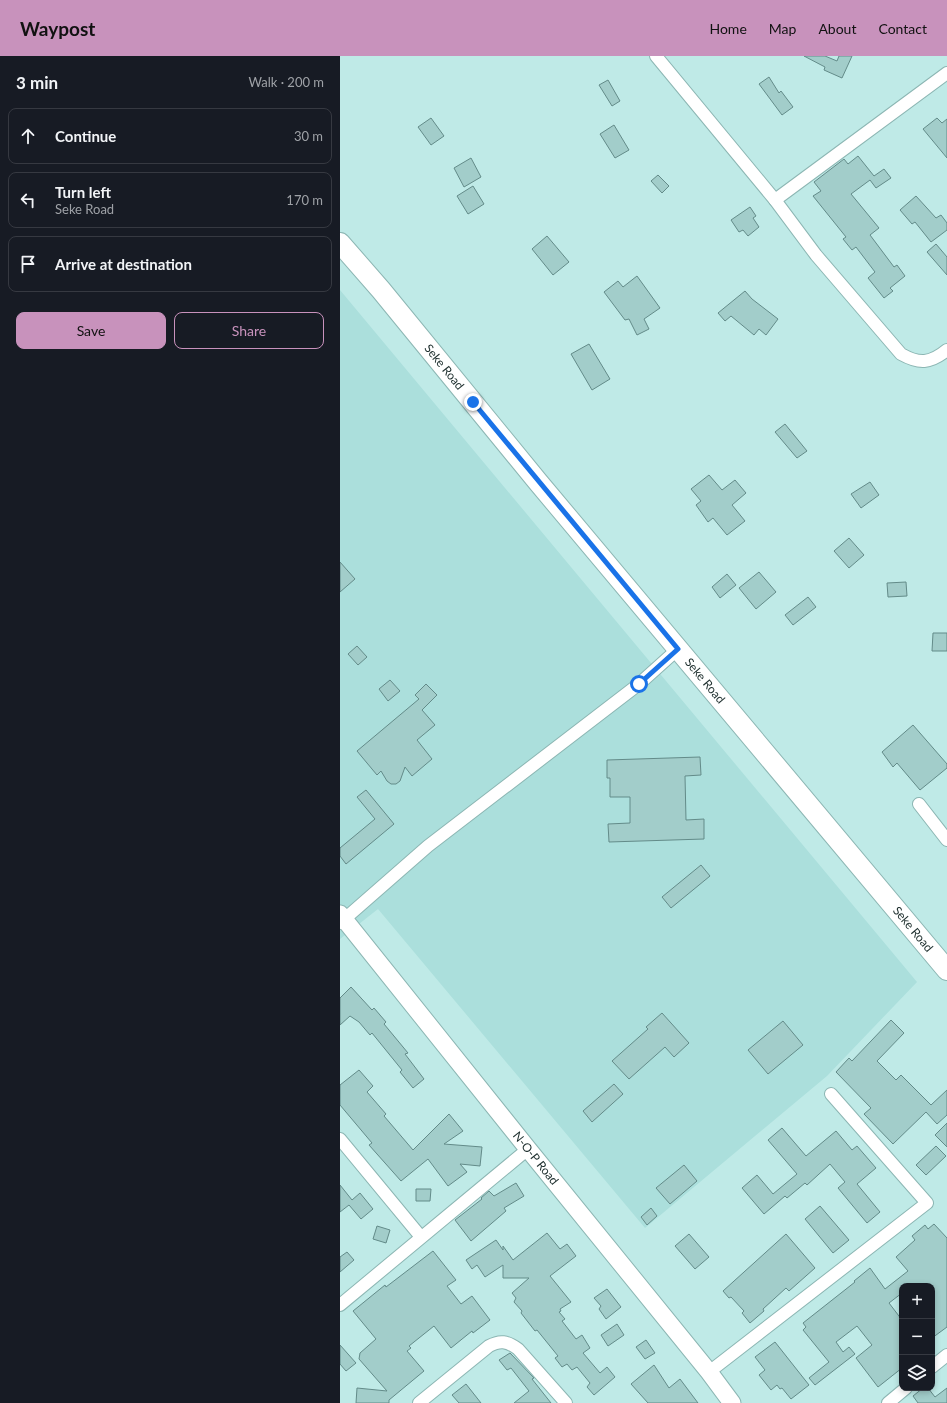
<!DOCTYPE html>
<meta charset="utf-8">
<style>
:root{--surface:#171b24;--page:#242831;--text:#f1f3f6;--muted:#9ea1a6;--line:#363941;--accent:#c892bc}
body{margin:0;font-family:Lato,sans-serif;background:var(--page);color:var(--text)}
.controls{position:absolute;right:12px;bottom:12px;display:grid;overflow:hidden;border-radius:8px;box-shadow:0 2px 6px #0003}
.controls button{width:36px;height:36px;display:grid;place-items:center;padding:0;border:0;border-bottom:1px solid var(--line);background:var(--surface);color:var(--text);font:20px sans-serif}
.stop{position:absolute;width:12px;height:12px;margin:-9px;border:3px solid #1a73e8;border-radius:50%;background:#fff}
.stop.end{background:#1a73e8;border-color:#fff;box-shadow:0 1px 4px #0008}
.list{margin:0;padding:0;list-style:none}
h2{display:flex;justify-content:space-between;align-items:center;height:52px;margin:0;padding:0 16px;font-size:17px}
h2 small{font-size:13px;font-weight:400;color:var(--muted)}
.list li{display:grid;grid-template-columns:26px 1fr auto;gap:12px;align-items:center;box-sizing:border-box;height:56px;margin:0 8px 8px;padding:0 8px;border:1px solid var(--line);border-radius:8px}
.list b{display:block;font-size:15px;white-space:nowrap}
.list p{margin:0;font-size:13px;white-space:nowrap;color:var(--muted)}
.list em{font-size:13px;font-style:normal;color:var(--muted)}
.actions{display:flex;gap:8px;padding:12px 16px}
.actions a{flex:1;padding:9px 0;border:1px solid var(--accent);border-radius:8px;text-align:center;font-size:14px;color:var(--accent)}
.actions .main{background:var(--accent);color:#111}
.icon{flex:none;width:22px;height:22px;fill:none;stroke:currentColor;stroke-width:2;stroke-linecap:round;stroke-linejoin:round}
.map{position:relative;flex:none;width:607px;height:1347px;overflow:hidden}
header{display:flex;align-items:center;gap:24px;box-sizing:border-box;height:56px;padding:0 20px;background:var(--accent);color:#111}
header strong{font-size:19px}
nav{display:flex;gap:22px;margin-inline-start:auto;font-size:14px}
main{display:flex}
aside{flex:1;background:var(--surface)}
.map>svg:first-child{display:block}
.built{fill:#abdfdc}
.building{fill:#a2cdca;stroke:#638b89}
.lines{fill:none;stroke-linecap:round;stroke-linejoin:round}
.street-casing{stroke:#8cb6b3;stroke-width:14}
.secondary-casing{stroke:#8cb6b3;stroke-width:19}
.primary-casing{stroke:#8cb6b3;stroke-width:22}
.street{stroke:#fff;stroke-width:12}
.secondary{stroke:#fff;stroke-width:17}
.primary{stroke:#fff;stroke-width:20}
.route{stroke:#1a73e8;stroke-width:5}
.labels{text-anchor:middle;stroke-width:3;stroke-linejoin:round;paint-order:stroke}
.street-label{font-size:12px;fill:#1d2e2d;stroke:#fff}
</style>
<header>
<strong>Waypost</strong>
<nav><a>Home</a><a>Map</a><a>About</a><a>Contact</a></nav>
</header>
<main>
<aside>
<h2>3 min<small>Walk · 200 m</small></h2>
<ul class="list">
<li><svg class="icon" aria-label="ahead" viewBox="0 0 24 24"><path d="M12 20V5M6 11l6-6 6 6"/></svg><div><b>Continue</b></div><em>30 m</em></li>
<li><svg class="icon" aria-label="left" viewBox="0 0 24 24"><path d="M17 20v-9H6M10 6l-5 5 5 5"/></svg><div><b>Turn left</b><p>Seke Road</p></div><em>170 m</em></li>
<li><svg class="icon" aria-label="arrive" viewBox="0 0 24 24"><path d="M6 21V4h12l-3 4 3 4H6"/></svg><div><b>Arrive at destination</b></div></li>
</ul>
<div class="actions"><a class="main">Save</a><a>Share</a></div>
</aside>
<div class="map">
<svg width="607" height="1347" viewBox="0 0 607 1347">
<rect width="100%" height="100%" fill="#bfeae7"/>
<!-- built -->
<path class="built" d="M0,234L577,926L487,1020L305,1172L38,853L0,883Z"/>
<!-- building -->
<g class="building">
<path d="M464,0H485L497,5L499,0H512L502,22L484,14L485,11Z"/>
<path d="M429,21L439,37L441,35L453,51L442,59L419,28Z"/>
<path d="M268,24L280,45L272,50L259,29Z"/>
<path d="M91,62L104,80L91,89L78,71Z"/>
<path d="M597,62L602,67L607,63V102L583,73Z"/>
<path d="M274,69L289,94L275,102L260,78Z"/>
<path d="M518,100L534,120L544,113L551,122L536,132L530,124L511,138L539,172L530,179L554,211L557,209L565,220L550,232L553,235L544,242L528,222L535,216L516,191L512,194L503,183L506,181L473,140L481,135L474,126L504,103L508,108Z"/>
<path d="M131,102L141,121L124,131L114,112Z"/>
<path d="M318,119L329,130L322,137L311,125Z"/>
<path d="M133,130L144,148L128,158L117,140Z"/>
<path d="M576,140L596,162L601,159L607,167V174L591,186L575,166L572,168L560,154Z"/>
<path d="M410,151L416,160L413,162L419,171L408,180L403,174L399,176L391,164Z"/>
<path d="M207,180L229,206L213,219L192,193Z"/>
<path d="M596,188L607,201V219L587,196Z"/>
<path d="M297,220L320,252L304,263L309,273L297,279L289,263L285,264L264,236L278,225L283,231Z"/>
<path d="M405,235L412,243L438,263L426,279L419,273L414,279L391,260L385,265L378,257Z"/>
<path d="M249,288L270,323L252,334L231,298Z"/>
<path d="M445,368L467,395L457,402L435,376Z"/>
<path d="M369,419L382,434L395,424L406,437L392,449L405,465L387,479L373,462L368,466L356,449L361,445L351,433Z"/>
<path d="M530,426L539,439L521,452L511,438Z"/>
<path d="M509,482L524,499L509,512L494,495Z"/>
<path d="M0,506L15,523L0,536Z"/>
<path d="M419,516L436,536L416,553L399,532Z"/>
<path d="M387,518L396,529L380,542L372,531Z"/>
<path d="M566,526L567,540L548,541L547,527Z"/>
<path d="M468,541L476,551L453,569L445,559Z"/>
<path d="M593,577H607V595H592Z"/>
<path d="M17,590L27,601L18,609L8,598Z"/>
<path d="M50,624L60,635L48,645L39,633Z"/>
<path d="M86,628L97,639L82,654L95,669L77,684L92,703L72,720L65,711L60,725L56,728H51L47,725L41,715L37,719L17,695L79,643L75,639Z"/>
<path d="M573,669L607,708V712L580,734L557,707L553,711L542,696Z"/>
<path d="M360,701L361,719L345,720L346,764L364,763V783L269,786L268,768L290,767V741H270V722H267V704Z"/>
<path d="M26,734L54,768L6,808L0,800V792L35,763L17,741Z"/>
<path d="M361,809L370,820L331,852L322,841Z"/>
<path d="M11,931L32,954L34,952L46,966L44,968L68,997L65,998L84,1023L73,1032L60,1016L62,1014L32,977L30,979L19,966L10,960L0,969V942Z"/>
<path d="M322,957L349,987L334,1001L325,991L289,1023L272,1005L308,973L306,971Z"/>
<path d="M551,964L564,977L537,1005L556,1024L561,1019L591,1049L607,1034V1059L597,1068L586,1056L553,1088L524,1058L531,1052L496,1016L509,1002L512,1005Z"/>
<path d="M443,965L463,989L428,1018L408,994Z"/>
<path d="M19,1014L33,1030L27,1036L46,1058L44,1060L73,1094L109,1058L123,1075L104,1088L142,1091L140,1110L120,1108L127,1116L108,1130L88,1103L61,1125L29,1089L32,1087L0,1049V1029Z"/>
<path d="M274,1028L283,1038L252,1066L243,1055Z"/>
<path d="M607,1067V1091L595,1079Z"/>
<path d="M442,1072L466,1100L496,1075L512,1094L517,1090L536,1112L517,1128L540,1156L527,1167L498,1132L505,1126L490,1108L467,1129L465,1127L447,1142L445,1140L424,1158L402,1132L417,1119L433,1138L457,1118L428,1084Z"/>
<path d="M596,1090L606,1100L586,1119L576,1109Z"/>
<path d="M344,1109L357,1125L330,1148L316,1132Z"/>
<path d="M176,1127L184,1140L164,1152L166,1155L131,1185L115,1164L142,1143L141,1142L149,1135L154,1140Z"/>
<path d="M0,1129L12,1144L20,1137L33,1153L21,1163L9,1149L0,1156Z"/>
<path d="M76,1133H91L90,1145H76Z"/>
<path d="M480,1150L509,1184L493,1197L465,1163Z"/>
<path d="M311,1152L317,1160L307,1169L301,1161Z"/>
<path d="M594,1168L607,1182V1271L592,1282V1230H562V1237L549,1247L562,1264V1312L538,1331L516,1302L532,1289L517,1270L496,1286L503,1296L509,1291L515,1298L475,1329L469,1322L489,1306L463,1274L466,1271L463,1267L515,1226L514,1225L530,1212L545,1233L568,1215L556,1201L575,1184L572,1180L585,1169L588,1173Z"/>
<path d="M37,1170L50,1174L46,1187L33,1183Z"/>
<path d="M207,1177L220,1193L227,1188L236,1200L210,1220L231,1246L220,1253L221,1255L219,1256L225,1263L222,1265L236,1283L242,1279L250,1292L243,1297L260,1317L267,1311L275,1321L254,1339L247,1331L250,1327L237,1311L232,1314L227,1308L222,1311L215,1302L218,1300L197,1274L195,1275L181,1257L182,1255L174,1246L176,1242L172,1237L189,1222H163V1209L145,1221L137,1209L132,1213L126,1204L156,1184L163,1194V1190L173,1204Z"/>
<path d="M349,1178L369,1201L355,1213L335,1190Z"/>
<path d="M446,1178L475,1212L449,1235L446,1232L423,1253L424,1255L410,1267L402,1257L404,1255L391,1241L389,1242L383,1235Z"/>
<path d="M93,1195L116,1224L107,1230L121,1248L132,1240L150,1264L133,1277L132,1275L111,1292L94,1270L69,1290L71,1292L67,1295L84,1315L49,1344V1347H16L17,1332L47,1335L19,1303L20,1297L36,1283L13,1255L45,1229L46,1231Z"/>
<path d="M7,1196L14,1204L0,1216V1201Z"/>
<path d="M267,1233L281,1251L266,1263L259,1253L261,1250L254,1242Z"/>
<path d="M277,1268L284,1279L268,1290L261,1279Z"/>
<path d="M306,1284L315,1297L305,1303L296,1291Z"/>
<path d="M435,1286L469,1329L451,1343L442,1332L440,1333L437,1329L431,1334L419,1319L425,1314L415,1301Z"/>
<path d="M0,1289L16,1307L6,1315L0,1308Z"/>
<path d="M170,1297L194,1322L192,1323L211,1347H174L189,1335L171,1312L167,1314L159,1304Z"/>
<path d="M314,1309L329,1332L340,1323L358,1347H308L291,1328Z"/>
<path d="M126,1328L141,1347H119L112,1339Z"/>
<path d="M583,1332H588L595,1341L607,1332V1347H578L573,1340Z"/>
</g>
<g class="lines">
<defs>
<g id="street">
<path d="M316,0L435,144L476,199L561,298C579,308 590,308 607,294"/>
<path d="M435,144L607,17"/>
<path d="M579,748L607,784"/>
<path d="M0,867L88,790L299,628L338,593"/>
<path d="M0,1083L81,1181"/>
<path d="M0,1249L188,1093"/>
<path d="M592,1311L607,1299"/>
<path d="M369,1316L587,1147L491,1038"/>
<path d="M79,1347L149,1290C160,1284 167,1285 178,1293L226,1347"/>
<path d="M548,1347L566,1332"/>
</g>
<g id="secondary">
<path id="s1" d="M0,858L188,1093L369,1316L392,1347"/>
</g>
<g id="primary">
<path id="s2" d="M0,187L41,234L198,426L607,914"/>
</g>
</defs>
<!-- street casing -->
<use href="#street" class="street-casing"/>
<!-- secondary casing -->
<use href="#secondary" class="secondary-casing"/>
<!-- primary casing -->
<use href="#primary" class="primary-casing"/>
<!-- street -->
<use href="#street" class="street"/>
<!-- secondary -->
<use href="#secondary" class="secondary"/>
<!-- primary -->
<use href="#primary" class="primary"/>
</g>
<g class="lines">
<!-- route -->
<path class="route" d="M133,346L338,593L299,628"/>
</g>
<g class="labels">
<!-- street labels -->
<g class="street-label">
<text dy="4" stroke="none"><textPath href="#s2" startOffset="162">Seke Road</textPath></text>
<text dy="4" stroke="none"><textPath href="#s2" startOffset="570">Seke Road</textPath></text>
<text dy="4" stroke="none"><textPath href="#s2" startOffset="894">Seke Road</textPath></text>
<text dy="4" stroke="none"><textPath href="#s1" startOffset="313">N-O-P Road</textPath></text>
</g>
</g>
</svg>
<div class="controls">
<button>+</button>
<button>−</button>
<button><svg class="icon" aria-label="layers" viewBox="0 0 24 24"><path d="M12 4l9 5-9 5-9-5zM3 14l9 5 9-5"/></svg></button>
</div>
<div class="stop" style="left:299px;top:628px"></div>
<div class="stop end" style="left:133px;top:346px"></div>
</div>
</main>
